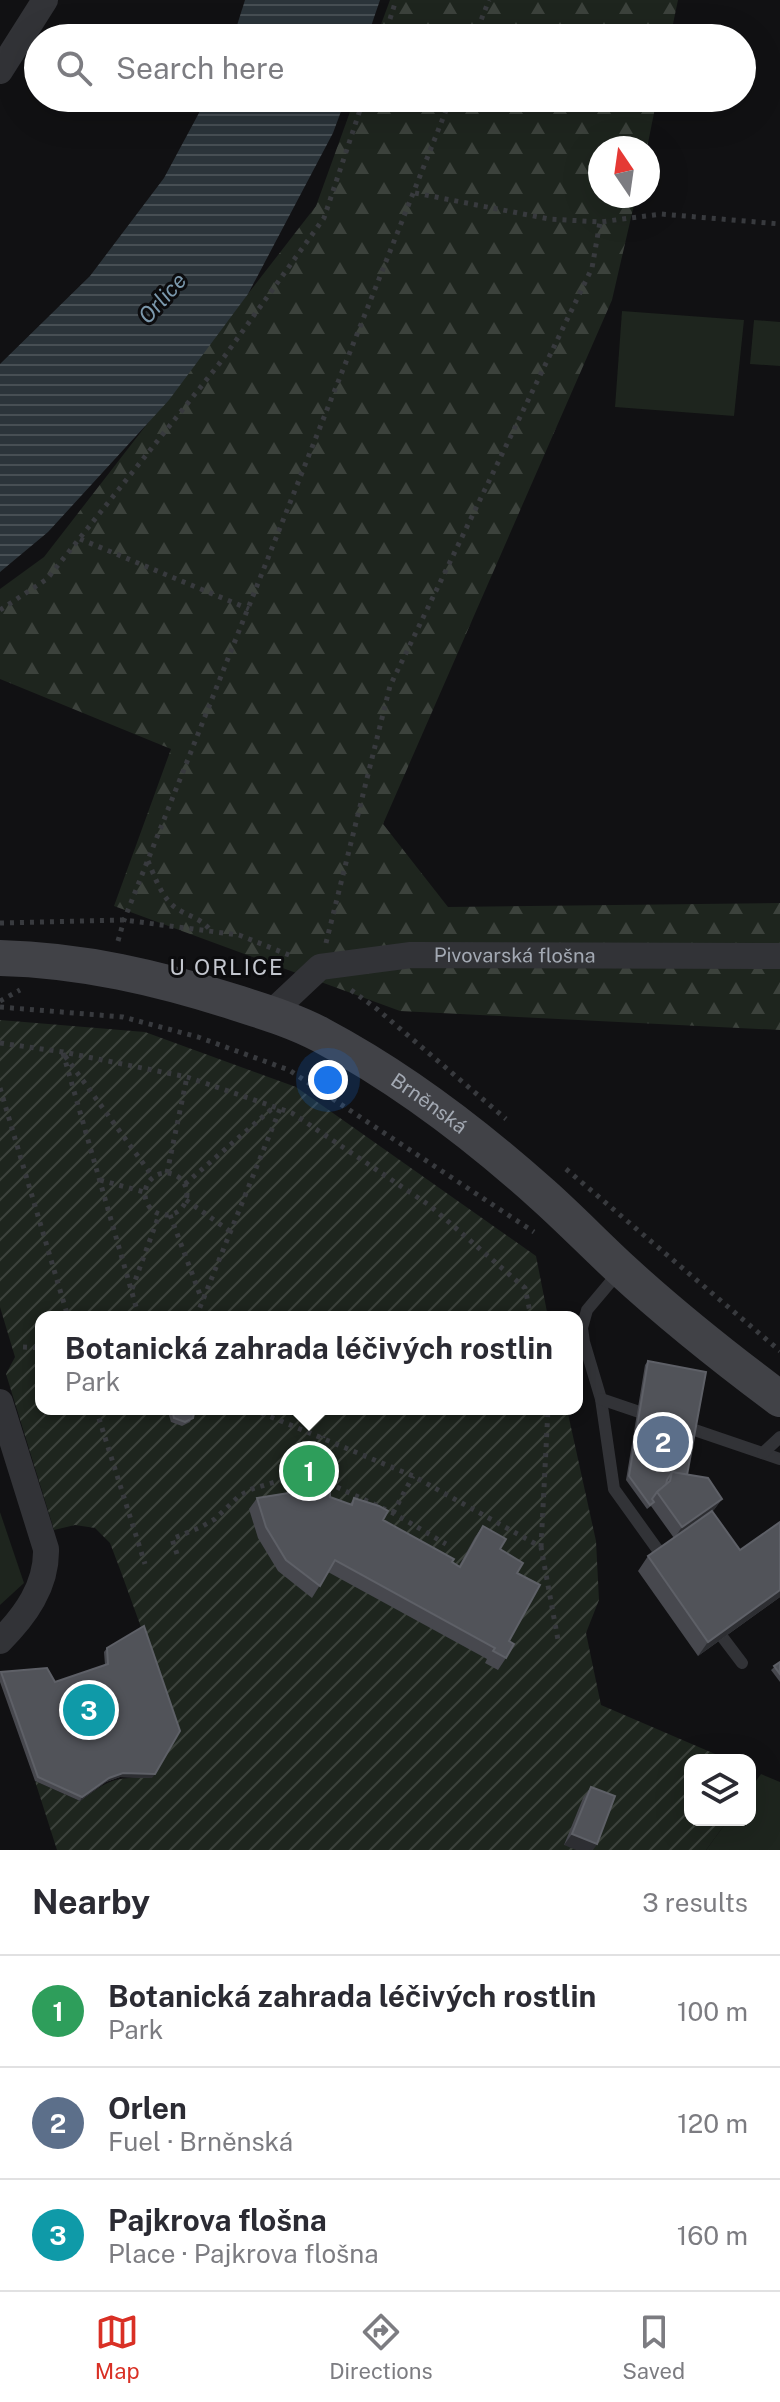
<!DOCTYPE html>
<meta charset="utf-8">
<style>
:root{--surface:#fff;--page:#f7f7f7;--text:#2b2b33;--muted:#7c7c81;--line:#e1e1e2;--accent:#d93025}
body{margin:0;font-family:"Public Sans",sans-serif;background:var(--page);color:var(--text)}
.controls{position:absolute;right:24px;bottom:24px;display:grid;overflow:hidden;border-radius:16px;box-shadow:0 8px 32px #0002}
.controls button{width:72px;height:72px;display:grid;place-items:center;padding:0;border:0;border-bottom:2px solid var(--line);background:var(--surface);color:var(--text);font:40px sans-serif}
.compass{position:absolute;left:588px;top:136px;width:72px;height:72px;border-radius:50%;background:var(--surface);box-shadow:0 8px 32px #0002;rotate:347deg}
.you{position:absolute;left:328px;top:1080px;width:28px;height:28px;margin:-20px;border:6px solid #fff;border-radius:50%;background:#1a73e8;box-shadow:0 0 0 12px #1a73e833}
.badge{display:grid;place-items:center;width:52px;height:52px;border-radius:50%;background:var(--accent);color:#fff;font-size:26px;font-weight:700}
.pin{position:absolute;translate:-50% -50%;border:4px solid #fff;box-shadow:0 2px 8px #0006}
.popup{position:absolute;left:35px;top:1311px;width:548px;height:104px;box-sizing:border-box;display:grid;place-content:center;border-radius:16px;background:var(--surface);filter:drop-shadow(0 2px 6px #0005);font-size:26px;white-space:nowrap;color:var(--muted)}
.popup b{font-size:30px;color:var(--text)}
.popup::after{content:'';position:absolute;left:50%;top:100%;margin-left:-16px;border:16px solid transparent;border-top-color:var(--surface)}
.list{margin:0;padding:0;list-style:none}
h2{display:flex;justify-content:space-between;align-items:center;height:104px;margin:0;padding:0 32px;font-size:34px}
h2 small{font-size:26px;font-weight:400;color:var(--muted)}
.list li{display:grid;grid-template-columns:52px 1fr auto;gap:24px;align-items:center;box-sizing:border-box;height:112px;padding:0 32px;border-top:2px solid var(--line)}
.list b{display:block;font-size:30px;white-space:nowrap}
.list p{margin:0;font-size:26px;white-space:nowrap;color:var(--muted)}
.list em{font-size:26px;font-style:normal;color:var(--muted)}
.icon{flex:none;width:44px;height:44px;fill:none;stroke:currentColor;stroke-width:2;stroke-linecap:round;stroke-linejoin:round}
.map{position:relative;flex:none;width:780px;height:1850px;overflow:hidden}
.search{position:absolute;background:var(--surface);box-shadow:0 8px 32px #0002;left:24px;right:24px;top:24px;height:88px;display:flex;align-items:center;gap:20px;box-sizing:border-box;padding:0 28px;border-radius:44px;color:var(--muted);font-size:30px}
.sheet{height:440px;background:var(--surface)}
nav{display:flex;justify-content:space-around;align-items:center;box-sizing:border-box;height:112px;border-top:2px solid var(--line);background:var(--surface);font-size:22px;color:var(--muted)}
nav a{display:grid;justify-items:center;gap:4px}
nav .on{color:var(--accent)}
.map>svg:first-child{display:block}
.green{fill:#1e251e}
.forest{fill:url(#forest-firs)}
.garden{fill:url(#garden-furrows)}
.water{fill:url(#water-rules)}
.lines{fill:none;stroke-linecap:round;stroke-linejoin:round}
.path{stroke:#383a3e;stroke-width:5;stroke-dasharray:4 6;stroke-linecap:butt}
.lane{stroke:#323337;stroke-width:12}
.street{stroke:#323337;stroke-width:26}
.secondary{stroke:#414247;stroke-width:36}
.wall{fill:#47484e}
.shaded-wall{fill:#2d2e32}
.building{fill:#515359;stroke:#5e6067;stroke-width:2}
.labels{text-anchor:middle;stroke-width:6;stroke-linejoin:round;paint-order:stroke}
.street-label{font-size:20px;fill:#a3a9b3;stroke:#0c0c0e}
.water-label{font-size:22px;font-style:italic;fill:#7b98ac;stroke:#0c0c0e}
.neighbourhood-label{font-size:22px;letter-spacing:2px;fill:#c4c7cf;stroke:#0c0c0e}
</style>
<div class="map">
<svg width="780" height="1850" viewBox="0 0 780 1850">
<defs>
<pattern id="forest-firs" width="22" height="20" patternUnits="userSpaceOnUse" patternTransform="scale(2)"><rect width="22" height="20" fill="#1e251e"/><path d="M5 1l3.5 6h-7zM16 11l3.5 6h-7z" fill="#3c423c"/></pattern>
<pattern id="garden-furrows" width="10" height="10" patternUnits="userSpaceOnUse" patternTransform="scale(2)"><rect width="10" height="10" fill="#1e251e"/><path d="M-1 1l2-2M0 10L10 0M9 11l2-2" fill="none" stroke="#3c423c"/></pattern>
<pattern id="water-rules" width="6" height="5" patternUnits="userSpaceOnUse" patternTransform="scale(2)"><rect width="6" height="5" fill="#2b343a"/><path d="M0 2.5h6" fill="none" stroke="#474f54"/></pattern>
</defs>
<rect width="100%" height="100%" fill="#111113"/>
<!-- green -->
<g class="green">
<path d="M622,311L744,320L734,416L615,407Z"/>
<path d="M754,320L780,322V366L750,364Z"/>
<path d="M0,1512L24,1583L0,1605Z"/>
<path d="M761,1774L780,1782V1850H706L728,1820H750V1789Z"/>
</g>
<!-- forest -->
<g class="forest">
<path d="M390,0H678L670,38H376Z"/>
<path d="M355,98H657L647,148H600V196H636L612,300L383,824L448,907L780,903V1030L400,1011L114,906L171,749L0,679V589L44,557L316,206Z"/>
</g>
<!-- garden -->
<path class="garden" d="M0,1020L145,1032L296,1087L536,1256L548,1317H41V1409H567L596,1541L599,1600L586,1633L601,1705L729,1760H690V1820H728L706,1850H57L35,1781L80,1801C110,1779 114,1777 152,1778L142,1630L121,1572L110,1543L95,1528L75,1525L54,1530L6,1374L15,1357L0,1307Z"/>
<!-- water -->
<g class="water">
<path d="M245,0H380L367,38H233Z"/>
<path d="M207,98H346L333,133L248,294L169,400L48,532L0,572V364L90,276L164,178Z"/>
</g>
<g class="lines">
<!-- path -->
<g class="path">
<path d="M384,38L396,0"/>
<path d="M474,38L489,0"/>
<path d="M415,193L549,219L600,222L661,214L780,224"/>
<path d="M80,539L249,609"/>
<path d="M0,610L47,579L219,364L324,218L364,98"/>
<path d="M148,861C155,877 162,900 179,910C191,917 202,919 211,931"/>
<path d="M0,923L124,920L239,935L294,957"/>
<path d="M118,941L124,920L451,98"/>
<path d="M326,943L390,686L592,268L600,222"/>
<path d="M351,990L377,1009L506,1119"/>
<path d="M0,1001L20,990"/>
<path d="M0,1007L123,1017L198,1037L289,1070L534,1232"/>
<path d="M0,1043L63,1052L187,1077L292,1113L429,1205L525,1288L531,1317"/>
<path d="M63,1053L139,1317"/>
<path d="M65,1056L153,1177"/>
<path d="M0,1088L68,1317"/>
<path d="M566,1169L780,1351"/>
<circle cx="166" cy="1194" r="21"/>
<path d="M167,1173L187,1077"/>
<path d="M100,1180L144,1192"/>
<path d="M185,1184L274,1107"/>
<path d="M186,1200L231,1232"/>
<path d="M170,1215L202,1300"/>
<path d="M132,1289L159,1215"/>
<path d="M196,1317L280,1109"/>
<path d="M23,1347L41,1348"/>
<path d="M96,1409L145,1564"/>
<path d="M252,1409L413,1476L541,1547L558,1640"/>
<path d="M315,1477L323,1436"/>
<path d="M393,1513L413,1476"/>
<path d="M541,1547L548,1409"/>
<path d="M177,1554L172,1539L201,1527L215,1519L239,1496L252,1489L288,1478L315,1477L393,1513L446,1544"/>
</g>
<!-- lane -->
<g class="lane">
<path d="M619,1272L587,1310L582,1328L584,1342L601,1399L614,1489L665,1560"/>
<path d="M601,1399L651,1416"/>
<path d="M680,1425L780,1459"/>
<path d="M763,1453L780,1437"/>
<path d="M714,1626L742,1663"/>
</g>
<!-- street -->
<g class="street">
<path d="M0,71L45,0"/>
<path id="s1" d="M270,1014L320,967L411,955L780,956"/>
<path d="M0,1402L46,1549C47,1586 25,1616 0,1641"/>
</g>
<!-- secondary -->
<path class="secondary" id="s2" d="M0,958C82,960 159,978 237,1003C265,1012 295,1021 321,1035C400,1077 475,1134 542,1194C569,1218 594,1244 621,1269C671,1315 725,1358 780,1399"/>
</g>
<!-- wall -->
<g class="wall">
<path d="M648,1361L687,1475L722,1499L712,1512L740,1550L780,1522V1597L698,1656L638,1571L648,1556L674,1538L651,1506L647,1509L626,1480L645,1365Z"/>
<path d="M169,1409H195L190,1422L182,1426L171,1422L168,1412Z"/>
<path d="M318,1490L330,1497L350,1504L354,1498L383,1520L459,1566L475,1537L483,1526L517,1573L509,1641L506,1658L498,1670L485,1663L487,1659L328,1572L312,1598L278,1571L258,1538L249,1509L257,1498L309,1499L312,1498Z"/>
<path d="M107,1648L152,1778L120,1777L106,1782L80,1801L35,1781L0,1682V1673L1,1672L55,1682L105,1665L104,1652Z"/>
<path d="M780,1662V1682L771,1670Z"/>
<path d="M591,1787L597,1844L564,1845L583,1798Z"/>
</g>
<!-- shaded-wall -->
<g class="shaded-wall">
<path d="M722,1499L714,1510L674,1539L682,1527Z"/>
<path d="M780,1590V1597L698,1656L708,1642Z"/>
<path d="M123,1773L155,1774L152,1778L120,1777L106,1782L80,1801L82,1797L109,1778Z"/>
<path d="M572,1834L597,1844L593,1850H576L564,1845Z"/>
</g>
<!-- building -->
<g class="building">
<path d="M648,1361L706,1372L687,1475L672,1472L667,1480L666,1485L657,1492L652,1499L654,1502L650,1505L629,1476Z"/>
<path d="M172,1409H195L193,1418L185,1422L174,1418Z"/>
<path d="M672,1472L708,1478L722,1499L682,1527L657,1492L670,1481Z"/>
<path d="M308,1490L309,1499L318,1497V1490H330V1497L352,1505L354,1498L379,1506L388,1511L383,1520L454,1559L452,1562L460,1567L483,1526L506,1539L500,1549L523,1563L517,1573L540,1585L509,1641L514,1644L506,1658L493,1651L495,1648L335,1560L320,1586L286,1560L266,1527L257,1498Z"/>
<path d="M712,1511L740,1550L780,1522V1590L708,1642L648,1556Z"/>
<path d="M144,1626L180,1731L155,1774L123,1773L109,1778L82,1797L38,1777L1,1672L47,1668L55,1682L108,1664L107,1648Z"/>
<path d="M780,1662V1674L774,1666Z"/>
<path d="M591,1787L615,1796L597,1844L572,1834Z"/>
</g>
<g class="labels">
<!-- street labels -->
<g class="street-label">
<text dy="7" stroke="none"><textPath href="#s1" startOffset="264">Pivovarská flošna</textPath></text>
<text dy="7" stroke="none"><textPath href="#s2" startOffset="460">Brněnská</textPath></text>
</g>
<!-- water labels -->
<g class="water-label">
<text transform="translate(162 298) rotate(-48)" y="8">Orlice</text>
</g>
<!-- neighbourhood labels -->
<g class="neighbourhood-label">
<text x="227" y="975">U ORLICE</text>
</g>
</g>
</svg>
<div class="controls">
<button><svg class="icon" aria-label="layers" viewBox="0 0 24 24"><path d="M12 4l9 5-9 5-9-5zM3 14l9 5 9-5"/></svg></button>
</div>
<svg class="compass" viewBox="-18 -18 36 36"><path d="M0-13l5 13h-10z" fill="#e53935"/><path d="M0 13l5-13h-10z" fill="#7c7c81"/></svg>
<div class="you"></div>
<div class="pin badge" style="left:309px;top:1471px;background:#2e9e5b">1</div>
<div class="popup"><b>Botanická zahrada léčivých rostlin</b>Park</div>
<div class="pin badge" style="left:663px;top:1442px;background:#5c6f8a">2</div>
<div class="pin badge" style="left:89px;top:1710px;background:#0f9aa8">3</div>
<div class="search"><svg class="icon" aria-label="search" viewBox="0 0 24 24"><circle cx="10" cy="10" r="6"/><path d="M15 15l6 6"/></svg>Search here</div>
</div>
<section class="sheet">
<h2>Nearby<small>3 results</small></h2>
<ul class="list">
<li><span class="badge" style="background:#2e9e5b">1</span><div><b>Botanická zahrada léčivých rostlin</b><p>Park</p></div><em>100 m</em></li>
<li><span class="badge" style="background:#5c6f8a">2</span><div><b>Orlen</b><p>Fuel · Brněnská</p></div><em>120 m</em></li>
<li><span class="badge" style="background:#0f9aa8">3</span><div><b>Pajkrova flošna</b><p>Place · Pajkrova flošna</p></div><em>160 m</em></li>
</ul>
</section>
<nav>
<a class="on"><svg class="icon" aria-label="map" viewBox="0 0 24 24"><path d="M3 6l6-2 6 2 6-2v14l-6 2-6-2-6 2zM9 4v14M15 6v14"/></svg>Map</a>
<a><svg class="icon" aria-label="directions" viewBox="0 0 24 24"><path d="M12 3l9 9-9 9-9-9zM9 14v-3h6M13 9l2 2-2 2"/></svg>Directions</a>
<a><svg class="icon" aria-label="saved" viewBox="0 0 24 24"><path d="M7 4h10v16l-5-4-5 4z"/></svg>Saved</a>
</nav>
